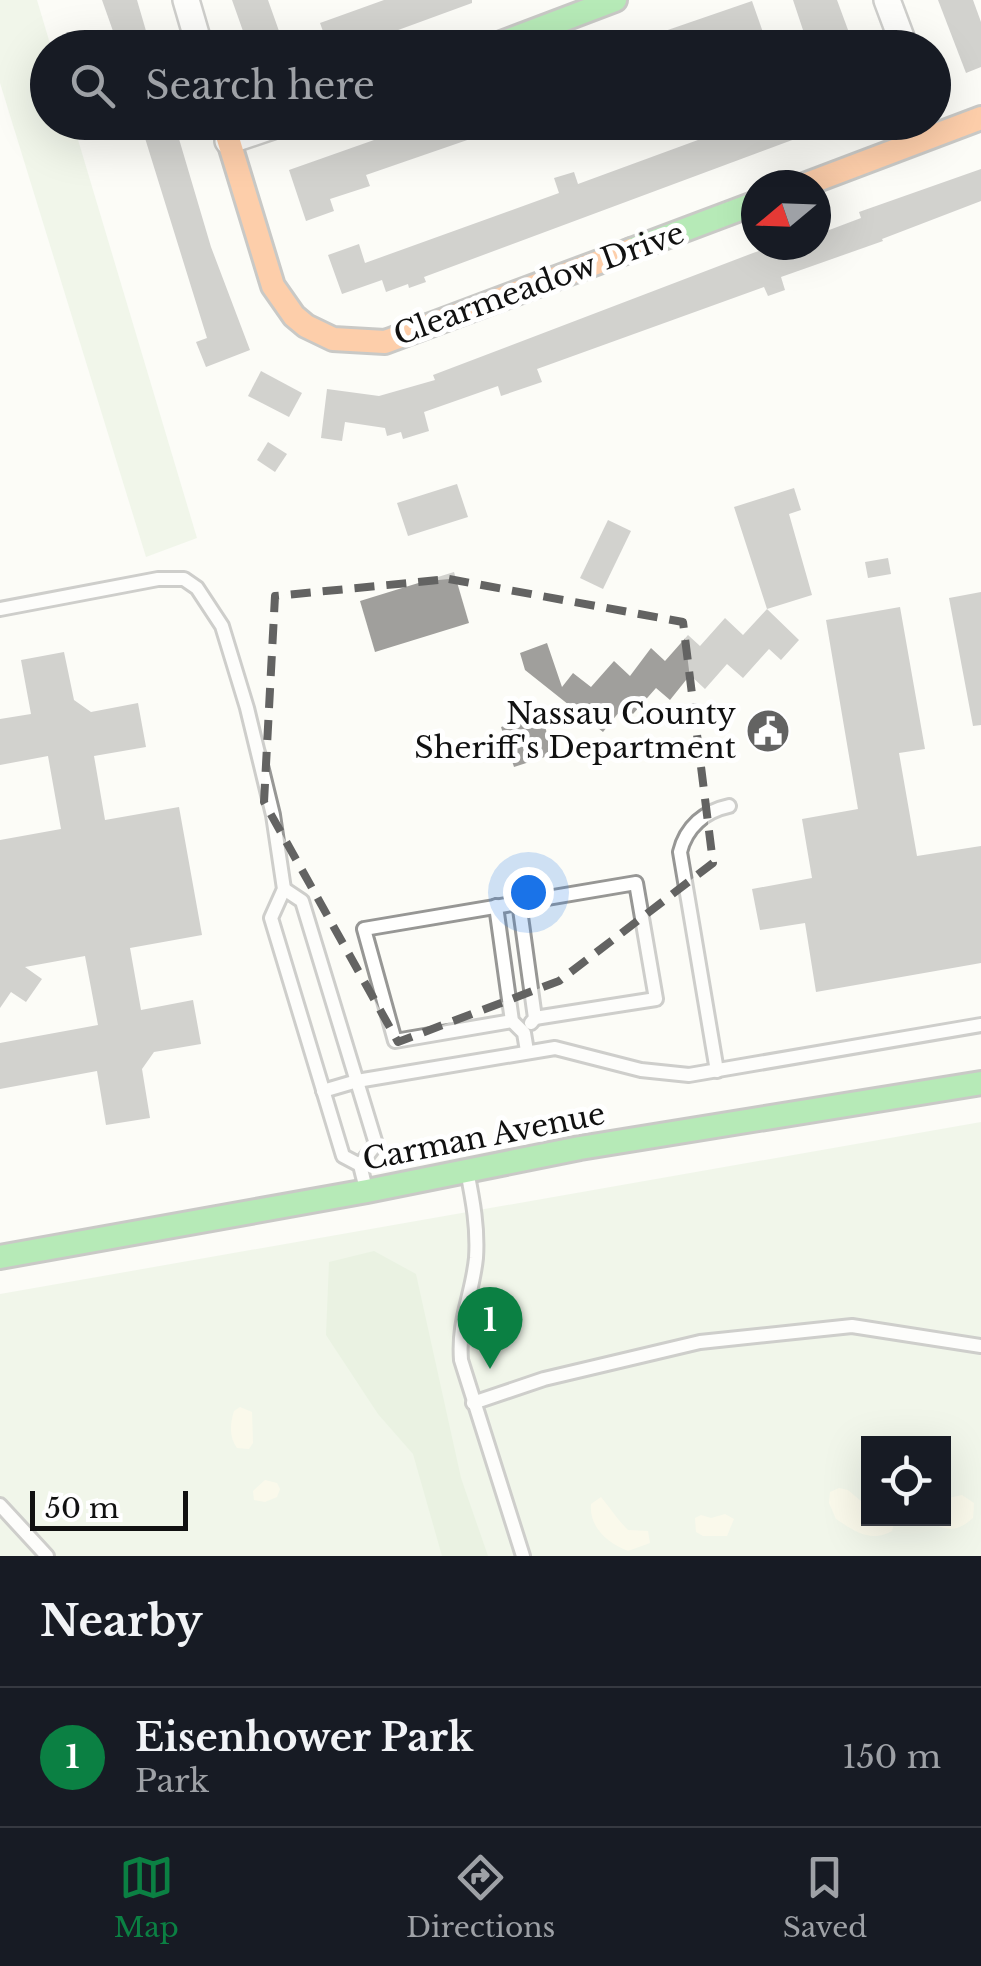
<!DOCTYPE html>
<style>
:root{--surface:#171b24;--page:#20242c;--text:#f1f3f6;--muted:#9ea1a6;--line:#363941;--accent:#0b8043}
body{margin:0;font-family:"Libre Baskerville",serif;background:var(--page);color:var(--text)}
.controls{position:absolute;right:30px;bottom:30px;display:grid;overflow:hidden;border-radius:0px;box-shadow:0 10px 40px #0002}
.controls button{width:90px;height:90px;display:grid;place-items:center;padding:0;border:0;border-bottom:2px solid var(--line);background:var(--surface);color:var(--text);font:50px sans-serif}
.compass{position:absolute;left:741px;top:170px;width:90px;height:90px;border-radius:50%;background:var(--surface);box-shadow:0 10px 40px #0002;rotate:251deg}
.scale{position:absolute;left:30px;bottom:25px;width:158px;box-sizing:border-box;padding-left:10px;border:5px solid #111;border-top:0;font-size:28px;line-height:35px;white-space:nowrap;color:#111;-webkit-text-stroke:8px #fff;paint-order:stroke}
.you{position:absolute;left:528px;top:892px;width:35px;height:35px;margin:-25px;border:8px solid #fff;border-radius:50%;background:#1a73e8;box-shadow:0 0 0 15px #1a73e833}
.badge{display:grid;place-items:center;width:65px;height:65px;border-radius:50%;background:var(--accent);color:#fff;font-size:32px;font-weight:700}
.pin{position:absolute;translate:-50% -82px;filter:drop-shadow(0 2px 5px #0008)}
.pin::after{content:'';position:absolute;top:52px;width:35px;height:30px;background:inherit;clip-path:polygon(0 0,100% 0,50% 100%)}
.list{margin:0;padding:0;list-style:none}
h2{display:flex;justify-content:space-between;align-items:center;height:130px;margin:0;padding:0 40px;font-size:42px}
h2 small{font-size:32px;font-weight:400;color:var(--muted)}
.list li{display:grid;grid-template-columns:65px 1fr auto;gap:30px;align-items:center;box-sizing:border-box;height:140px;padding:0 40px;border-top:2px solid var(--line)}
.list b{display:block;font-size:38px;white-space:nowrap}
.list p{margin:0;font-size:32px;white-space:nowrap;color:var(--muted)}
.list em{font-size:32px;font-style:normal;color:var(--muted)}
.icon{flex:none;width:55px;height:55px;fill:none;stroke:currentColor;stroke-width:2;stroke-linecap:round;stroke-linejoin:round}
.map{position:relative;flex:none;width:981px;height:1556px;overflow:hidden}
.search{position:absolute;background:var(--surface);box-shadow:0 10px 40px #0002;left:30px;right:30px;top:30px;height:110px;display:flex;align-items:center;gap:25px;box-sizing:border-box;padding:0 35px;border-radius:55px;color:var(--muted);font-size:38px}
.sheet{height:270px;background:var(--surface)}
nav{display:flex;justify-content:space-around;align-items:center;box-sizing:border-box;height:140px;border-top:2px solid var(--line);background:var(--surface);font-size:28px;color:var(--muted)}
nav a{display:grid;justify-items:center;gap:5px}
nav .on{color:var(--accent)}
.map>svg:first-child{display:block}
.green{fill:#e4f0d9;fill-rule:evenodd}
.forest{fill:#d4e7c8}
.sand{fill:#f9f5dc}
.building{fill:#a09f9c}
.lines{fill:none;stroke-linecap:round;stroke-linejoin:round}
.lane-casing{stroke:#979795;stroke-width:18}
.street-casing{stroke:#979795;stroke-width:30}
.fast-casing{stroke:#8d8d8b;stroke-width:28}
.slow-casing{stroke:#8d8d8b;stroke-width:28}
.lane{stroke:#fffffe;stroke-width:12}
.street{stroke:#fffffe;stroke-width:25}
.fast{stroke:#63d668;stroke-width:22}
.slow{stroke:#ff974d;stroke-width:22}
.marked{fill:none;stroke:#636362;stroke-width:8;stroke-dasharray:20 12;stroke-linejoin:round}
.labels{text-anchor:middle;stroke-width:10;stroke-linejoin:round;paint-order:stroke}
.street-label{font-size:30px;fill:#111;stroke:#fff}
.poi-label{font-size:30px;fill:#111;stroke:#fff;text-anchor:end}
</style>
<div class="map">
<svg width="981" height="1556" viewBox="0 0 981 1556">
<rect width="100%" height="100%" fill="#fcfcf7"/>
<!-- green -->
<g class="green">
<path d="M0,0H37L51,47L48,48V122L73,123L197,538L146,557L0,83Z"/>
<path d="M981,1122V1556H0V1294ZM868,1444H944V1518H868Z"/>
</g>
<!-- forest -->
<path class="forest" d="M374,1251L416,1274L461,1478L488,1556H442L413,1454L378,1414L326,1335L329,1262Z"/>
<!-- sand -->
<g class="sand">
<path d="M240,1407L252,1412L253,1443L249,1449L237,1448C229,1437 230,1424 234,1411Z"/>
<path d="M265,1480L277,1483L280,1489L277,1497L265,1502L254,1500L253,1491Z"/>
<path d="M839,1488L848,1490L868,1507V1518L895,1519L892,1531C871,1543 854,1531 836,1519L829,1503L830,1492Z"/>
<path d="M962,1495L974,1503L973,1518C961,1528 955,1531 940,1527L935,1519L944,1518V1499Z"/>
<path d="M601,1497C611,1509 617,1519 628,1530L648,1531L650,1543L628,1551C608,1543 589,1528 591,1504Z"/>
<path d="M725,1514L734,1519L727,1536H703L696,1532L695,1518L701,1515L711,1518Z"/>
</g>
<!-- building -->
<g class="building">
<path d="M102,0H137L151,48H119Z"/>
<path d="M232,0H268L285,48H249Z"/>
<path d="M384,0H472V3L349,48H329L320,23Z"/>
<path d="M793,0H837L851,38L847,39L849,48H809Z"/>
<path d="M938,0H973L981,22V67L966,73Z"/>
<path d="M752,1L765,38L738,48H628V45L659,33Z"/>
<path d="M140,122H174L211,247L250,350L206,367L196,342L207,338Z"/>
<path d="M425,122L511,125L366,175L370,186L330,199L334,211L306,221L289,170Z"/>
<path d="M747,122H798L803,136L424,277L426,282L409,288L408,284L386,292L382,280L342,294L328,255L359,244L365,263L559,193L554,178L574,172L578,184Z"/>
<path d="M981,169V201L882,239L883,241L781,277L785,290L768,296L764,287L537,369L542,382L501,396L498,386L424,412L429,431L403,439L401,432L387,436L385,428L345,422L342,441L321,438L327,389L379,396L435,380L433,375L753,253L777,245H816V235L861,218L859,212Z"/>
<path d="M261,371L302,393L289,417L248,396Z"/>
<path d="M268,442L287,454L275,472L257,460Z"/>
<path d="M457,484L468,517L408,536L397,503Z"/>
<path d="M794,488L801,510L789,514L812,595L767,609L734,507Z"/>
<path d="M608,520L631,531L603,589L580,578Z"/>
<path d="M888,558L891,574L868,578L865,562Z"/>
<path d="M454,572L469,623L375,652L360,601Z"/>
<path d="M981,592V725L973,726L949,598Z"/>
<path d="M900,607L925,749L899,753L917,856L981,846V963L816,992L805,923L760,930L752,889L812,878L802,819L858,809L826,620Z"/>
<path d="M767,609L799,640L781,660L769,649L743,678L727,664L705,689L690,675L670,700L656,688L633,714L624,706L603,732L525,670L520,653L547,643L562,687L573,673L591,687L614,661L630,676L651,648L665,661L688,635L700,646L725,618L743,635Z"/>
<path d="M64,652L74,700L91,712L138,703L146,747L94,756L105,820L179,807L202,935L130,948L141,1010L193,1000L201,1044L154,1052L142,1069L150,1118L106,1125L97,1071L0,1089V1043L98,1025L85,956L25,967L42,979L26,1002L11,992L0,1008V840L61,829L48,756L0,765V719L31,714L21,660Z"/>
<path d="M541,715L554,754L514,767L501,727Z"/>
</g>
<g class="lines">
<defs>
<g id="lane">
<path d="M0,609L158,579H184L197,588L222,626L247,708L273,815L284,889L271,918L343,1156L360,1165L366,1189"/>
<path d="M284,889L302,901L376,1144L360,1165"/>
<path d="M519,902L535,1018L531,1023"/>
<path d="M496,906L512,1021L524,1033L527,1051"/>
<path d="M512,1021L395,1041L364,929L636,883L656,999L535,1018"/>
<path d="M717,1071L680,852C686,827 705,811 729,806"/>
<path d="M323,1091L357,1081L555,1048L641,1070L689,1075L981,1025"/>
<path d="M467,1171C473,1201 478,1228 476,1258C472,1297 458,1319 461,1360L523,1556"/>
<path d="M473,1403L544,1379L700,1342L852,1326L981,1346"/>
<path d="M0,1505L47,1556"/>
</g>
<g id="street">
<path d="M186,0L200,48"/>
<path d="M887,0L905,48"/>
<path d="M228,141L284,122"/>
</g>
<g id="fast">
<path d="M488,48L615,0"/>
<path d="M631,250L756,203"/>
<path d="M0,1257L367,1191L580,1148L981,1083"/>
</g>
<g id="slow">
<path d="M223,122L273,286L294,316L306,326L333,339L385,342L631,250"/>
<path d="M804,185L981,118"/>
</g>
</defs>
<!-- lane casing -->
<use href="#lane" class="lane-casing"/>
<!-- street casing -->
<use href="#street" class="street-casing"/>
<!-- fast casing -->
<use href="#fast" class="fast-casing"/>
<!-- slow casing -->
<use href="#slow" class="slow-casing"/>
<!-- lane -->
<use href="#lane" class="lane"/>
<!-- street -->
<use href="#street" class="street"/>
<!-- fast -->
<use href="#fast" class="fast"/>
<!-- slow -->
<use href="#slow" class="slow"/>
</g>
<!-- marked area -->
<path d="M0 0H981V1556H0ZM449,579L683,622L713,863L559,981L398,1042L264,802L275,596Z" fill="#fcfcf7" fill-opacity=".55" fill-rule="evenodd"/>
<path class="marked" d="M449,579L683,622L713,863L559,981L398,1042L264,802L275,596Z"/>
<!-- icons -->
<defs>
<symbol id="civic-disc" viewBox="-11 -11 22 22"><circle r="9.5" fill="#636362" stroke="#fff"/><path d="M-.6-6.5H3V-4.5H.6V-3L4-1V1h2V6H-6V1h2V-1L-.6-3ZM-1.2 2.5V6h2.4V2.5Z" fill="#fff"/></symbol>
</defs>
<g fill-rule="evenodd">
<use href="#civic-disc" x="743" y="706" width="50" height="50"/>
</g>
<g class="labels">
<!-- street labels -->
<g class="street-label">
<text transform="translate(539 284) rotate(-20)" y="10">Clearmeadow Drive</text>
<text transform="translate(484 1137) rotate(-11)" y="10">Carman Avenue</text>
</g>
<!-- poi labels -->
<g class="poi-label">
<text x="736" y="724">Nassau County<tspan x="736" dy="34">Sheriff's Department</tspan></text>
</g>
</g>
</svg>
<div class="controls">
<button><svg class="icon" aria-label="locate" viewBox="0 0 24 24"><circle cx="12" cy="12" r="6"/><path d="M12 2v4M12 18v4M2 12h4M18 12h4"/></svg></button>
</div>
<svg class="compass" viewBox="-18 -18 36 36"><path d="M0-13l5 13h-10z" fill="#e53935"/><path d="M0 13l5-13h-10z" fill="#9ea1a6"/></svg>
<div class="scale">50 m</div>
<div class="you"></div>
<div class="pin badge" style="left:490px;top:1369px">1</div>
<div class="search"><svg class="icon" aria-label="search" viewBox="0 0 24 24"><circle cx="10" cy="10" r="6"/><path d="M15 15l6 6"/></svg>Search here</div>
</div>
<section class="sheet">
<h2>Nearby<small></small></h2>
<ul class="list">
<li><span class="badge">1</span><div><b>Eisenhower Park</b><p>Park</p></div><em>150 m</em></li>
</ul>
</section>
<nav>
<a class="on"><svg class="icon" aria-label="map" viewBox="0 0 24 24"><path d="M3 6l6-2 6 2 6-2v14l-6 2-6-2-6 2zM9 4v14M15 6v14"/></svg>Map</a>
<a><svg class="icon" aria-label="directions" viewBox="0 0 24 24"><path d="M12 3l9 9-9 9-9-9zM9 14v-3h6M13 9l2 2-2 2"/></svg>Directions</a>
<a><svg class="icon" aria-label="saved" viewBox="0 0 24 24"><path d="M7 4h10v16l-5-4-5 4z"/></svg>Saved</a>
</nav>
